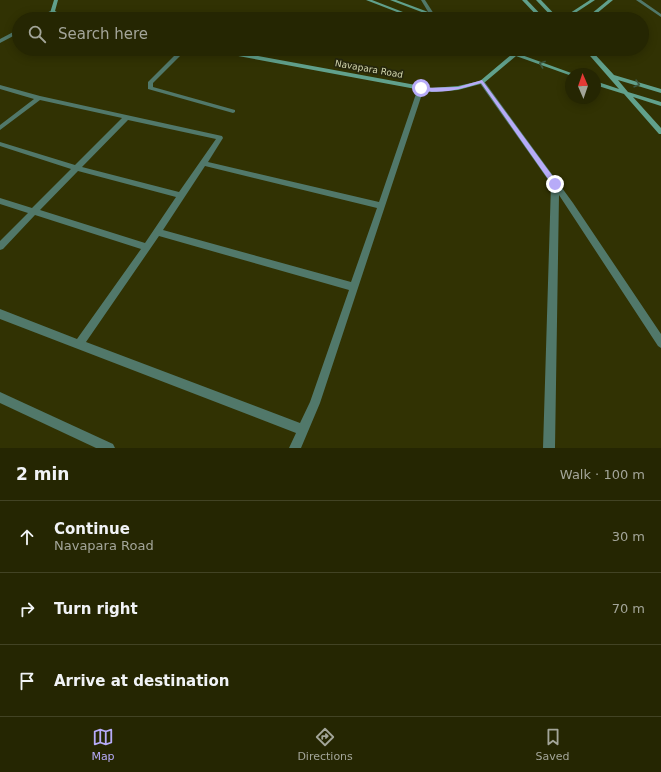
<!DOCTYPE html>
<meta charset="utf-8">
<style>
:root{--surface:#252602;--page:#2d2e0c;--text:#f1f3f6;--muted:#a3a599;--line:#424324;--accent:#b7abf8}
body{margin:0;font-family:"DejaVu Sans",sans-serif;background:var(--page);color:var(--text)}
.compass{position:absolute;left:565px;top:68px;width:36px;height:36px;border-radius:50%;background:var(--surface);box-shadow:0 2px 10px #0003;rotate:358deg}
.stop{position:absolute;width:12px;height:12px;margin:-9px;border:3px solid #b7abf8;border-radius:50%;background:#fff}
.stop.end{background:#b7abf8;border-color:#fff;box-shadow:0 1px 4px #0008}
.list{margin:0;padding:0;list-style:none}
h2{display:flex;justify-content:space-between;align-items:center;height:52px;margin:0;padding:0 16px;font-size:17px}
h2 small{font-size:13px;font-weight:400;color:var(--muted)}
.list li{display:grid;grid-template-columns:26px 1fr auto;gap:12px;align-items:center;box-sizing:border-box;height:72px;padding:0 16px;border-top:1px solid var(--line)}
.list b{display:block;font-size:15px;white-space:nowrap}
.list p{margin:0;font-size:13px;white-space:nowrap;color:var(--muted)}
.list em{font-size:13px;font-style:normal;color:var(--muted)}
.icon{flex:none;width:22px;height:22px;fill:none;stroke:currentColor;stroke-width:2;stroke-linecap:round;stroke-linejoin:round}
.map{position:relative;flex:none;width:661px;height:448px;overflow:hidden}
.search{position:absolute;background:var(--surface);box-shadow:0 2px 10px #0003;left:12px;right:12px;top:12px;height:44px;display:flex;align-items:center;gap:10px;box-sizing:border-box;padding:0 14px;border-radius:22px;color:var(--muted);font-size:15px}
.sheet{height:268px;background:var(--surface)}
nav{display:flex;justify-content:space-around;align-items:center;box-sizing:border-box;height:56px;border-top:1px solid var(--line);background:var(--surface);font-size:11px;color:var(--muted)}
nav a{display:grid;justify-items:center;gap:2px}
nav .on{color:var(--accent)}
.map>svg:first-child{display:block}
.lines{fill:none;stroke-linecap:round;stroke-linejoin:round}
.lane{fill:#51786a;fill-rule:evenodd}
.street{fill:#51786a;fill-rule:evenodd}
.secondary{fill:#61a18c;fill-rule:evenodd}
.oneway{stroke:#3e5840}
.route{fill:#b7abf8}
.labels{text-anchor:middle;stroke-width:3.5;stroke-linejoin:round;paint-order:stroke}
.far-street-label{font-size:9px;fill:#d5d8b0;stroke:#26270d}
</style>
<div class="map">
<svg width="661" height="448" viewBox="0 0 661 448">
<rect width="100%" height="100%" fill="#313203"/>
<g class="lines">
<!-- lane -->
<path class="lane" d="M181,49H187L153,83V87L235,110V112L233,113L148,89V82Z"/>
<!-- street -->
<g class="street">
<path d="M421,0H425L434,14V15H430Z"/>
<path d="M636,0H641L661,14V17Z"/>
<path d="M50,11L54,12L43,19H38Z"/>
<path d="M19,29V33L0,43V39Z"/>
<path d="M482,80L484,81L573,203L661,334V348L658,346L559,195L555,448H543L551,184L479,82Z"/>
<path d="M0,85L40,96L222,136L223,138L208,162L379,202L418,88L419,87H423L424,88L320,403L301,448H289L296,433L0,319V309L77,339L141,249L35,215L3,249L0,250V241L28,213L0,204V198L32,208L71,169L0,146V142L75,165L122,118L40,100L0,130V125L34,99L0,89ZM128,120L216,139L179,192L82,167ZM205,166L377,208L351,282L163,230ZM78,171L176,197L145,243L40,210ZM159,236L349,290L310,402L300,423L86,342Z"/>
<path d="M0,392L113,444L115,448H96L0,403Z"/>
</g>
<!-- secondary -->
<g class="secondary">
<path d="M54,0H58L55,11L69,19H63L50,13Z"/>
<path d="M366,0H372L421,19H415Z"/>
<path d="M390,0H396L447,19H440Z"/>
<path d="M522,0H527L545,19H540Z"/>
<path d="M536,0H541L559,19H554Z"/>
<path d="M590,0H595L566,19H561Z"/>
<path d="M608,0H613L590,19H585Z"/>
<path d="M208,49H220L432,88L458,86L480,81L511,55L497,49H505L514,52L518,49H524L519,54L574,74L569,75L516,56L484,83L458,90L432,92L211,51Z"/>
<path d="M584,49H590L614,75L661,89V93L618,80L628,92L661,102V106L633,97L661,128V134H659L624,94L595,85V81L619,89Z"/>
</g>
</g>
<!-- one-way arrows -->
<defs><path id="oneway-chevron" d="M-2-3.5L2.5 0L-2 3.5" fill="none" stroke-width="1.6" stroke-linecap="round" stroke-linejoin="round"/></defs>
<g class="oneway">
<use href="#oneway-chevron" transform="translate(542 64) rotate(-160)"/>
<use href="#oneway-chevron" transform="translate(637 84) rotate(16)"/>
</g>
<!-- route -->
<path class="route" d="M482,80L557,182V186H553L481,83C465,88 434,97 419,88L458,87Z"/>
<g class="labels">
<!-- far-street labels -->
<g class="far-street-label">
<text transform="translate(369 69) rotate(10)" y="3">Navapara Road</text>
</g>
</g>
</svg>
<svg class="compass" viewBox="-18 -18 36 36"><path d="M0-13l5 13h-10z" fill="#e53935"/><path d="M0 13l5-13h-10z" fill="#a3a599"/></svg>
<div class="stop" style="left:421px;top:88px"></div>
<div class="stop end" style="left:555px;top:184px"></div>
<div class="search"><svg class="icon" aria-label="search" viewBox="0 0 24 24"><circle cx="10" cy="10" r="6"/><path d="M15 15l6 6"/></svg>Search here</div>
</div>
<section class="sheet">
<h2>2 min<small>Walk · 100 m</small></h2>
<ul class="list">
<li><svg class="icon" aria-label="ahead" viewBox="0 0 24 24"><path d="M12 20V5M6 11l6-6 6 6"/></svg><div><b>Continue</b><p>Navapara Road</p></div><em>30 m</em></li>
<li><svg class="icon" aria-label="right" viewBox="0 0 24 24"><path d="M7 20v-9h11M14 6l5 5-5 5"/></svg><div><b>Turn right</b></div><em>70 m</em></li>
<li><svg class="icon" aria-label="arrive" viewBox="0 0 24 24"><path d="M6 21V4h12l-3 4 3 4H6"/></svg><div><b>Arrive at destination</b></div></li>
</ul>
</section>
<nav>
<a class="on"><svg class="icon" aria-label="map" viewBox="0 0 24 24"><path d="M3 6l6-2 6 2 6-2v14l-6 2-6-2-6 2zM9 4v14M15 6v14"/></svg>Map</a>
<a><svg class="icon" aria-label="directions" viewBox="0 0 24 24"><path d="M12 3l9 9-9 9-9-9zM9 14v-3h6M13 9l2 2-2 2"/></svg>Directions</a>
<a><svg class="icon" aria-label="saved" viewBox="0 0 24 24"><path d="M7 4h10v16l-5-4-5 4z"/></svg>Saved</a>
</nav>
